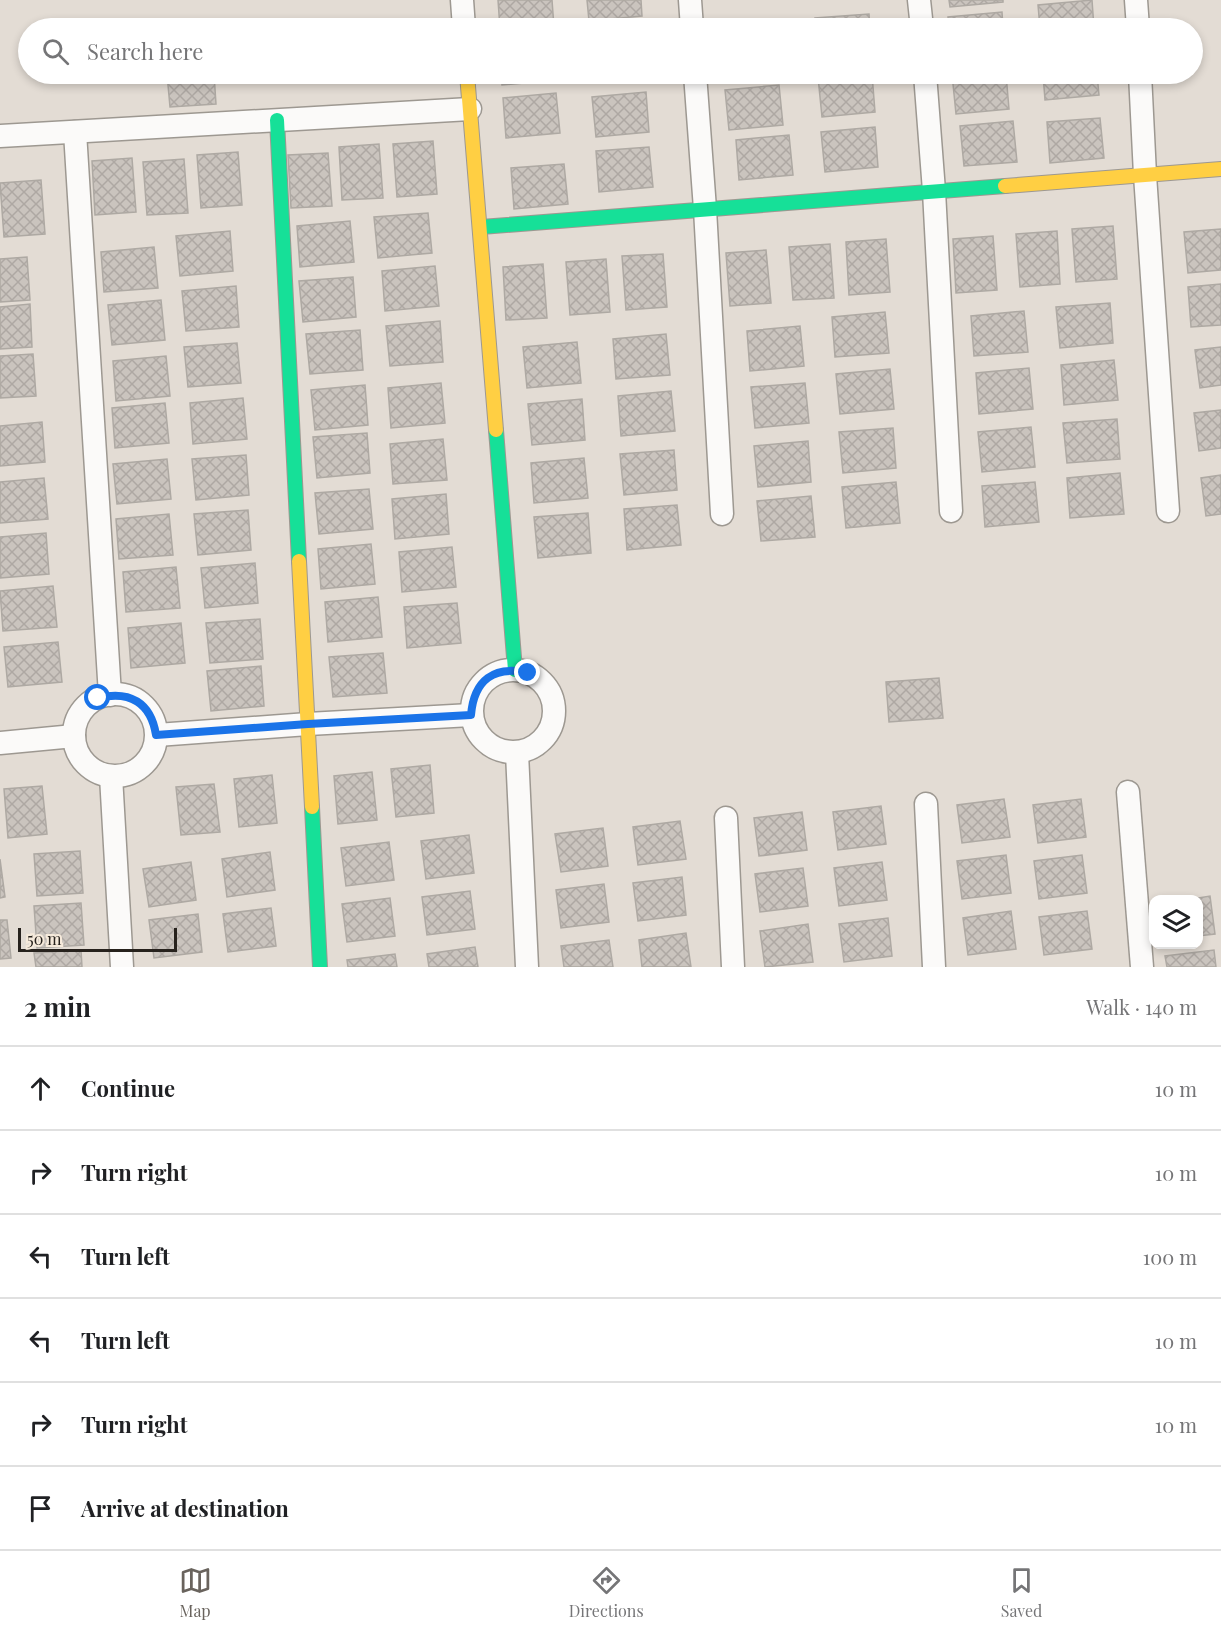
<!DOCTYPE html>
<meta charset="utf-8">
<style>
:root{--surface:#fff;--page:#f2f2f2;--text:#202124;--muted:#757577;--line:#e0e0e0;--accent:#69635d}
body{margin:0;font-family:"Playfair Display",serif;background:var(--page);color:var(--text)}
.controls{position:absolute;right:18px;bottom:18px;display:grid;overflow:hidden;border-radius:12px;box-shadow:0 3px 9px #0003}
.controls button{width:54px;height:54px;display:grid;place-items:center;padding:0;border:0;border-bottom:2px solid var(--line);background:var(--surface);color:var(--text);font:30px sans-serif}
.scale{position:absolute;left:18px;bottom:15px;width:159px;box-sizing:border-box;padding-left:6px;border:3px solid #27221d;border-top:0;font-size:16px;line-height:21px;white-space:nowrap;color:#27221d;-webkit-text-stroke:4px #f6eadb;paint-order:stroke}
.stop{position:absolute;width:18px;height:18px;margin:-14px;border:4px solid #1a73e8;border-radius:50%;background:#fff}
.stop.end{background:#1a73e8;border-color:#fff;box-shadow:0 2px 6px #0008}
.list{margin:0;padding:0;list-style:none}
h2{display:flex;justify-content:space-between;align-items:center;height:78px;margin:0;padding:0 24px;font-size:26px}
h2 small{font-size:20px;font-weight:400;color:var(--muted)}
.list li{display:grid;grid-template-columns:39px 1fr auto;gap:18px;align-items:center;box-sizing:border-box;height:84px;padding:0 24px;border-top:2px solid var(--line)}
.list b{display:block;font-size:22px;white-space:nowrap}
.list em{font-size:20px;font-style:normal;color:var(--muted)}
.icon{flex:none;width:33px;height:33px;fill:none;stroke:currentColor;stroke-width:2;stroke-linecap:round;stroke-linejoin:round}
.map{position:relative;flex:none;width:1221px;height:967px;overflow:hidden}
.search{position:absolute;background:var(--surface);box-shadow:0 3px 9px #0003;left:18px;right:18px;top:18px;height:66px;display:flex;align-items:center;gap:15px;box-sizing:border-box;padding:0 21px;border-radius:33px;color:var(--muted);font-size:22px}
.sheet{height:582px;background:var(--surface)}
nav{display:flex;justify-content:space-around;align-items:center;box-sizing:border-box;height:84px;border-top:2px solid var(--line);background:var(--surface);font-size:16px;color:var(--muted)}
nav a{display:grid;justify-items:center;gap:3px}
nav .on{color:var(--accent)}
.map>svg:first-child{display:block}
.building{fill:url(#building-cross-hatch);stroke:#aea9a3;stroke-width:1.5}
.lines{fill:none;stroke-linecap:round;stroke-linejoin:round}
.street-casing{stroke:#9d9891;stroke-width:25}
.fast-casing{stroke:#9d9891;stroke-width:16}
.slow-casing{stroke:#9d9891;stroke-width:16}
.street{stroke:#fbfaf9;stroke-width:22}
.fast{stroke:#16e098;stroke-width:14}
.slow{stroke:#ffcf43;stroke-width:14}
.route{stroke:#1a73e8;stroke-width:8}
</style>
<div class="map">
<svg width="1221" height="967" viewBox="0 0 1221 967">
<defs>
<pattern id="building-cross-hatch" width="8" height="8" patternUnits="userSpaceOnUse" patternTransform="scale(1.5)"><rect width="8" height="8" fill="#cac4be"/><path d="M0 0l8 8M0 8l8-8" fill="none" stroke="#aea8a3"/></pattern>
</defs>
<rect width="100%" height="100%" fill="#e3dcd4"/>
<!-- building -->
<g class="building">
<path d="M498,0H552L554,27L500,28Z"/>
<path d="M587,0H641L642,16L589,21Z"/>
<path d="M949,0H1003V2L950,7Z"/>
<path d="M1092,0L1094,28H1040L1038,5Z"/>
<path d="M1002,12L1003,28H949L948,17Z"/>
<path d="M869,14L870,28H816L815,18Z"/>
<path d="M167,74H214L216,104L170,107Z"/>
<path d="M501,74H556V80L502,85Z"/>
<path d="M593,74H647L593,78Z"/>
<path d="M855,74H872L875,112L822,117L818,77Z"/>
<path d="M952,74H1006L1009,109L956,114Z"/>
<path d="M1043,74H1097L1099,95L1045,100Z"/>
<path d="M779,85L783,125L729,130L725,90Z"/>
<path d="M646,92L649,132L596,137L592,97Z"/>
<path d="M556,93L560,133L506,138L503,98Z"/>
<path d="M1100,118L1104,158L1050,163L1047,122Z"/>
<path d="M1013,121L1017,162L964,166L960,126Z"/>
<path d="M875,127L878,167L825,172L821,132Z"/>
<path d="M789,135L793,175L739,180L736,140Z"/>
<path d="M433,141L437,194L397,197L393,144Z"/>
<path d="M379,144L383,198L342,200L339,147Z"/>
<path d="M649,147L653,187L599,192L596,151Z"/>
<path d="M238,152L242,205L201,208L197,155Z"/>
<path d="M328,153L332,206L291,208L288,155Z"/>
<path d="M132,158L136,212L95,215L92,161Z"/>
<path d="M184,159L188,213L147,215L143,162Z"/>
<path d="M564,164L568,204L514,209L511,168Z"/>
<path d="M41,180L45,234L4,237L0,183Z"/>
<path d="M428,213L432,253L378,258L374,217Z"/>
<path d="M350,221L354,262L300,267L297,226Z"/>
<path d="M1113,226L1117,279L1076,282L1072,229Z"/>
<path d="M1221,229V270L1188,273L1184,232Z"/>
<path d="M230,231L233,271L180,276L176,236Z"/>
<path d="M1057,231L1060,284L1020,287L1016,234Z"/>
<path d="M993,236L997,290L956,293L953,239Z"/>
<path d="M886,239L890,292L849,295L846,242Z"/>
<path d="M830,244L834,298L793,300L789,247Z"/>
<path d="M154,247L158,288L104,292L101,252Z"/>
<path d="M766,250L771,303L730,306L726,253Z"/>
<path d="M663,254L667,307L626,310L622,256Z"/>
<path d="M27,257L30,300L0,302V259Z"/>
<path d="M606,259L610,312L570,315L566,262Z"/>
<path d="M543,264L547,318L506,320L503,267Z"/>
<path d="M435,266L439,306L385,311L382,271Z"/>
<path d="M353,277L356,317L303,322L299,281Z"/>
<path d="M1221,284V325L1191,327L1188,287Z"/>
<path d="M236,286L239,327L186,331L182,291Z"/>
<path d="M161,300L165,340L112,345L108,305Z"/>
<path d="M1110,303L1113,343L1060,348L1056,307Z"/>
<path d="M30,304L32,347L0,349V307Z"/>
<path d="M1024,311L1028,352L974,356L971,316Z"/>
<path d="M885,312L889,353L835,357L832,317Z"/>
<path d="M440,321L443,362L390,366L386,326Z"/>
<path d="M800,326L804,366L750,371L747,331Z"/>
<path d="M360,330L363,370L310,374L306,334Z"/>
<path d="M666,334L670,375L616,379L613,339Z"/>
<path d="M577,342L581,383L527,388L523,347Z"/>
<path d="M237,343L241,383L188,387L184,347Z"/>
<path d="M1221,347V385L1200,388L1195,350Z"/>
<path d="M33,354L36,396L0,398V356Z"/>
<path d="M166,356L170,396L116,401L113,361Z"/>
<path d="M1114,360L1118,400L1064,405L1061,365Z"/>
<path d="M1029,368L1033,409L979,414L976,373Z"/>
<path d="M890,369L894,409L840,414L836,374Z"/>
<path d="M441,383L445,423L391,428L388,388Z"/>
<path d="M805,383L809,423L755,428L751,387Z"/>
<path d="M365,385L368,425L315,430L311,390Z"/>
<path d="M671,391L675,431L621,436L618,396Z"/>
<path d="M243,398L247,439L193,444L190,403Z"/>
<path d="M582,399L585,440L532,445L528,404Z"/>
<path d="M165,403L169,443L115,448L112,408Z"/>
<path d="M1221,410V448L1199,451L1194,413Z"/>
<path d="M1117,419L1120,459L1067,463L1063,423Z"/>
<path d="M42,422L45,462L0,466V426Z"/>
<path d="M1031,427L1035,467L982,472L978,432Z"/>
<path d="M893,428L896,468L843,473L839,432Z"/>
<path d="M367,433L370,473L317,478L313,437Z"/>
<path d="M443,439L447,480L393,484L390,444Z"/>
<path d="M808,441L811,482L758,487L754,446Z"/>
<path d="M674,450L677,490L624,495L620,454Z"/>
<path d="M246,455L249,495L196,500L192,459Z"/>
<path d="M584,458L588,498L534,503L531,463Z"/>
<path d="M167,459L171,499L117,504L113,464Z"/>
<path d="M1120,473L1124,514L1070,518L1067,478Z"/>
<path d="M1221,475V514L1206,516L1201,478Z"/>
<path d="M44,478L48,519L0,523V482Z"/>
<path d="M896,482L900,523L846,528L842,487Z"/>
<path d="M1035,482L1039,522L985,527L982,486Z"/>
<path d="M369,489L373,529L319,534L315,493Z"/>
<path d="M446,494L449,534L395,539L392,499Z"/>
<path d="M811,496L815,537L761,541L757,501Z"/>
<path d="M677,505L681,545L627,550L624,509Z"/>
<path d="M248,510L251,550L198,555L194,514Z"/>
<path d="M588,513L591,553L538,558L534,517Z"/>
<path d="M169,514L173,555L119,559L116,519Z"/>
<path d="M46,533L49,574L0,578V537Z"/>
<path d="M371,544L375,584L321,589L318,549Z"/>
<path d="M452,547L456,587L402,592L399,552Z"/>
<path d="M255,563L258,603L205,608L201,568Z"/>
<path d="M176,567L180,608L126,612L123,572Z"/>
<path d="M53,586L57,627L3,631L0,591Z"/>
<path d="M378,597L382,637L328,642L325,602Z"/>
<path d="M457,603L461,643L407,648L404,607Z"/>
<path d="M260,619L263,659L210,663L206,623Z"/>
<path d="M181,623L185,663L131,668L128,628Z"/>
<path d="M58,642L62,682L8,687L4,647Z"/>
<path d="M383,653L387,693L333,697L329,657Z"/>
<path d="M261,666L264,706L211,711L207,671Z"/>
<path d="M939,678L943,718L889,722L886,682Z"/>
<path d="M430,765L434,813L396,817L391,769Z"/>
<path d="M372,772L377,820L338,824L334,776Z"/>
<path d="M272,775L277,823L239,827L234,779Z"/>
<path d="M214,784L220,832L181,835L176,787Z"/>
<path d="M42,786L47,834L8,838L4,789Z"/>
<path d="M1004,799L1010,837L962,843L957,805Z"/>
<path d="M1081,799L1086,837L1038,843L1033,805Z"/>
<path d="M881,806L886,844L838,850L833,812Z"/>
<path d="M802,812L807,850L759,856L754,818Z"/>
<path d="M680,821L686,859L638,865L633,827Z"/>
<path d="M603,828L608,866L561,872L555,834Z"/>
<path d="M469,835L474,873L426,879L421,841Z"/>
<path d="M389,842L394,880L346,886L341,848Z"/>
<path d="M80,851L83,893L37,896L34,854Z"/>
<path d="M270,852L275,890L227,897L222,859Z"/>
<path d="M1006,855L1011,893L962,899L957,861Z"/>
<path d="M1082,855L1087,893L1039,899L1034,861Z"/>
<path d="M0,859L5,897L0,898Z"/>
<path d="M191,862L196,900L149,907L143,869Z"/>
<path d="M882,862L887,900L839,906L834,868Z"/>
<path d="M803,868L808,906L760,912L755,874Z"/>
<path d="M682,877L686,915L638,921L633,883Z"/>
<path d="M604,884L609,922L561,928L556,890Z"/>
<path d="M470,891L475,929L427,935L422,897Z"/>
<path d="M1210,896L1215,934L1198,936V900H1186Z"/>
<path d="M390,898L395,936L347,942L342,904Z"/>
<path d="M81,903L84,945L37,948L34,906Z"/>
<path d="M271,908L276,946L228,952L223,914Z"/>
<path d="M1011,911L1016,949L968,955L963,918Z"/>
<path d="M1087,911L1092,949L1044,955L1039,917Z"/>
<path d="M198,914L202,952L154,958L149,920Z"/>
<path d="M888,918L892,956L844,962L839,924Z"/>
<path d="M0,920H7L11,958L0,959Z"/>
<path d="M808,924L813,962L765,967L760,931Z"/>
<path d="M686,933L691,967H642L639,940Z"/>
<path d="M609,940L613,967H564L561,946Z"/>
<path d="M475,947L478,967H429L427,954Z"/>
<path d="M81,950L82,967H36L34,953Z"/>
<path d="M1214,950L1216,967H1167L1165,956Z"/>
<path d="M395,954L397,967H348L347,960Z"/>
</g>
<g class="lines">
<defs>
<g id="street">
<path d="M462,0L464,28"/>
<path d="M690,0L692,28"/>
<path d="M919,0L922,28"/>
<path d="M1136,0L1138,28"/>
<path d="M695,74L705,209L722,514"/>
<path d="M925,74L934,191L951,511"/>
<path d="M1140,74L1145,175L1168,511"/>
<path d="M75,132L110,695"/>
<path d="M0,136L470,109"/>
<circle cx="513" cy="711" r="41"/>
<circle cx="115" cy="735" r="41"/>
<path d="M157,735L308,724L471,715"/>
<path d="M0,743L74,736"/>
<path d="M517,753L527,967"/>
<path d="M111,776L122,967"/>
<path d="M1128,792L1142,967"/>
<path d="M926,804L934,967"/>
<path d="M726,818L733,967"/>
</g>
<g id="fast">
<path d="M277,120L299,561"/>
<path d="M481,227L1005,186"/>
<path d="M496,430L515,670"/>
<path d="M312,807L320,967"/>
</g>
<g id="slow">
<path d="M467,74L496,430"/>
<path d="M1005,186L1221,169"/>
<path d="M299,561L312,807"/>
</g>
</defs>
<!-- street casing -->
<use href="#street" class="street-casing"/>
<!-- fast casing -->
<use href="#fast" class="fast-casing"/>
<!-- slow casing -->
<use href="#slow" class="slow-casing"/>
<!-- street -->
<use href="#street" class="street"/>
<!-- fast -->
<use href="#fast" class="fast"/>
<!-- slow -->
<use href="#slow" class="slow"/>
</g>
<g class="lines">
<!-- route -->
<path class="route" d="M98,698C130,690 151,703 156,735L308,724L471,715C474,680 494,665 528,673"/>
</g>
</svg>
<div class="controls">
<button><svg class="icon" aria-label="layers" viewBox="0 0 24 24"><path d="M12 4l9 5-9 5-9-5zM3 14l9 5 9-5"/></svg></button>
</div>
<div class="scale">50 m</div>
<div class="stop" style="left:98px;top:698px"></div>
<div class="stop end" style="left:528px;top:673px"></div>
<div class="search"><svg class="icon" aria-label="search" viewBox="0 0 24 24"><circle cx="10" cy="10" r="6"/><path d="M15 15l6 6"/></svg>Search here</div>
</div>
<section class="sheet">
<h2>2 min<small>Walk · 140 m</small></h2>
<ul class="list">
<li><svg class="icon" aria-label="ahead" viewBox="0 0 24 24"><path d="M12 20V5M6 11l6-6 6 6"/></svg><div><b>Continue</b></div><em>10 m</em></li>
<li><svg class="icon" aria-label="right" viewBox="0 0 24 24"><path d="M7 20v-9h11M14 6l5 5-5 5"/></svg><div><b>Turn right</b></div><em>10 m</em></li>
<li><svg class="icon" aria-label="left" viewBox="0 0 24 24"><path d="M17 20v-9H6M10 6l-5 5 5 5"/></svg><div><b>Turn left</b></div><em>100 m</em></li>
<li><svg class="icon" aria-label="left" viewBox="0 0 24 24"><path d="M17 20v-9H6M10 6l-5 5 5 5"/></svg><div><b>Turn left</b></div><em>10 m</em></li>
<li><svg class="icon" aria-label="right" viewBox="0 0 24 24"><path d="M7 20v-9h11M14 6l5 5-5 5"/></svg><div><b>Turn right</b></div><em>10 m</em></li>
<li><svg class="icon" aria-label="arrive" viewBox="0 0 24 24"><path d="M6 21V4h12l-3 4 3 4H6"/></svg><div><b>Arrive at destination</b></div></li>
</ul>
</section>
<nav>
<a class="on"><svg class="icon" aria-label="map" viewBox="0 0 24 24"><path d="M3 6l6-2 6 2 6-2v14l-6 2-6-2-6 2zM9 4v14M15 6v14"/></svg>Map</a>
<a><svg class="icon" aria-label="directions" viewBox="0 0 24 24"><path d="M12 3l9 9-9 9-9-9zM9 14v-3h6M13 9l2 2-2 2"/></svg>Directions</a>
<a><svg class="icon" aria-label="saved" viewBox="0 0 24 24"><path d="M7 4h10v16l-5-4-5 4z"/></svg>Saved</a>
</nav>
